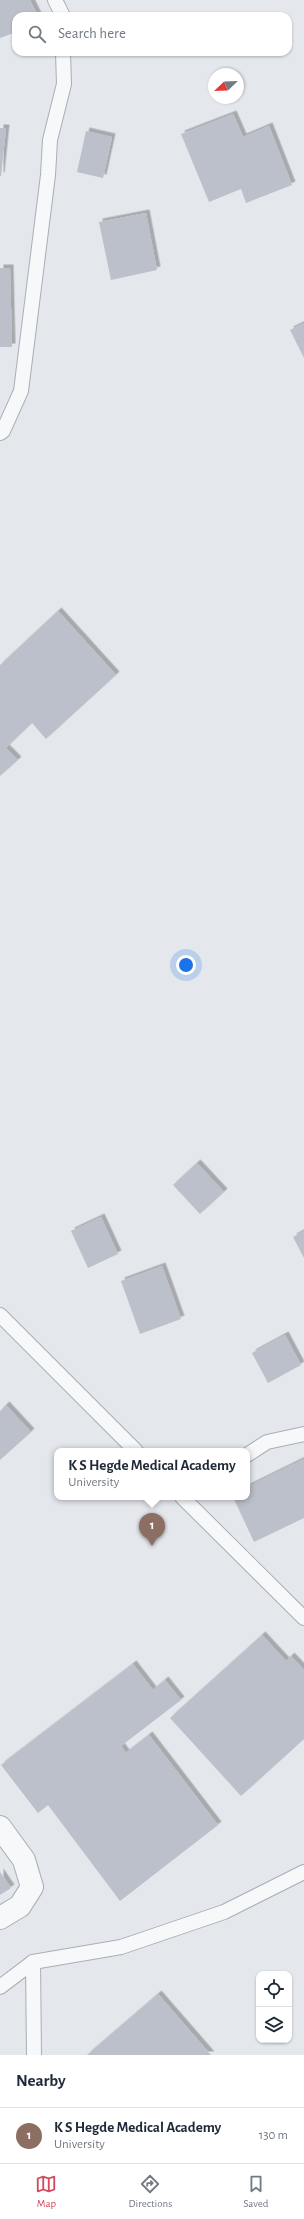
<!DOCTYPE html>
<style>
:root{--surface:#fff;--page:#f2f2f3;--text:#1f2937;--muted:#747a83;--line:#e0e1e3;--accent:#d1495b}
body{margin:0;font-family:"Alegreya Sans",sans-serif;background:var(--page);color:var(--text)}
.controls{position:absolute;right:12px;bottom:12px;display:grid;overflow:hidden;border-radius:8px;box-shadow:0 1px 3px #0004}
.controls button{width:36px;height:36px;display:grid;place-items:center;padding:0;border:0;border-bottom:1px solid var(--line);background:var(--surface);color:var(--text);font:20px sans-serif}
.compass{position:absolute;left:208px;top:68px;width:36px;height:36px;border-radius:50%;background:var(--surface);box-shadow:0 1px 3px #0004;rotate:247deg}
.you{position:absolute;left:186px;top:965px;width:14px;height:14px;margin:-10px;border:3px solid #fff;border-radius:50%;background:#1a73e8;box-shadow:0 0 0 6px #1a73e833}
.badge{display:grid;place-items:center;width:26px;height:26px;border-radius:50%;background:var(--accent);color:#fff;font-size:13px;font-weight:700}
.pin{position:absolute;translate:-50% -33px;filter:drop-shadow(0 1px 2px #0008)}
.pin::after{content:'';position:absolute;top:21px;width:14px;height:12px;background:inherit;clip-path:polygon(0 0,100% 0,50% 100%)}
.popup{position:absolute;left:54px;top:1448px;width:196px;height:52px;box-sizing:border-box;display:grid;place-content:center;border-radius:8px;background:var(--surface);filter:drop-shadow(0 1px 3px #0005);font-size:13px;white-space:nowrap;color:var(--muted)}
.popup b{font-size:15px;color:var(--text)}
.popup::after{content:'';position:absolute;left:50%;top:100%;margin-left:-8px;border:8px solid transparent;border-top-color:var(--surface)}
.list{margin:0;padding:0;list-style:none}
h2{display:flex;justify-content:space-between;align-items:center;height:52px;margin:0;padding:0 16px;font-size:17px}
h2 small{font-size:13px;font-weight:400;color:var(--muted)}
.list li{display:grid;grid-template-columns:26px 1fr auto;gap:12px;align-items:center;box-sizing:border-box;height:56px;padding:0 16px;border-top:1px solid var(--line)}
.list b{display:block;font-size:15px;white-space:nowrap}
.list p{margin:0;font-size:13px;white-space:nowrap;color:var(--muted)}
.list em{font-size:13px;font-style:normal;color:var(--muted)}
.icon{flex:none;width:22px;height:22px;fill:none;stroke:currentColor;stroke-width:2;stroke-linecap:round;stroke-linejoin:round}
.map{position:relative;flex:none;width:304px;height:2055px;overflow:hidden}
.search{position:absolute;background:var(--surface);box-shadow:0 1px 3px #0004;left:12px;right:12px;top:12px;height:44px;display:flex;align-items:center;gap:10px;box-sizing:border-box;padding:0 14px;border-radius:12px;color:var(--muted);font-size:15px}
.sheet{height:108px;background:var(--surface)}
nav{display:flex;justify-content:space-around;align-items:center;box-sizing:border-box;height:56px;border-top:1px solid var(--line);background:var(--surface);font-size:11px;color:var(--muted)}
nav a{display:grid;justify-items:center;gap:2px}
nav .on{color:var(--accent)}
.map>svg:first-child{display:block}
.building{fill:#bbc0ca;filter:url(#shadow)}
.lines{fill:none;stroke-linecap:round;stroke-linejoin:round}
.lane-casing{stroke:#a9aeb7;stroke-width:16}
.street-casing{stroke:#a9aeb7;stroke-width:24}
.lane{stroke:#f7f8fa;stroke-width:14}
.street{stroke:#f7f8fa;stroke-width:22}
</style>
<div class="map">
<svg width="304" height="2055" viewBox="0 0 304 2055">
<defs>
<filter id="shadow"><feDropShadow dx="3.5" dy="-3.5" stdDeviation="0" flood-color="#0004"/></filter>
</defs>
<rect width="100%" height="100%" fill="#e4e7ec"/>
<!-- building -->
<g class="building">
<path d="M0,0H30L38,16H16V32L0,38Z"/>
<path d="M233,114L243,137L269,126L292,185L246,203L241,189L209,202L181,134Z"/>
<path d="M0,128H6L1,176H0Z"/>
<path d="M86,131L112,137L103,178L77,172Z"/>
<path d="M146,213L157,270L111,280L99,222Z"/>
<path d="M0,268H10L12,347H0Z"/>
<path d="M304,323V358L290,330Z"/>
<path d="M58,611L116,675L46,739L32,723L6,748L18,760L0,776V665Z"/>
<path d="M197,1163L224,1192L200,1214L173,1185Z"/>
<path d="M101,1217L118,1254L88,1268L71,1231Z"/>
<path d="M304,1231V1258L293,1237Z"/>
<path d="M162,1266L181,1319L140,1334L121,1281Z"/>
<path d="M285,1335L301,1365L268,1383L252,1353Z"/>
<path d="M6,1405L31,1432L0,1460V1411Z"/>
<path d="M304,1459V1518L254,1542L233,1497H247V1487Z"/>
<path d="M262,1635L286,1661L291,1656L304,1670V1739L241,1796L170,1718Z"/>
<path d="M133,1664L153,1690L165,1680L181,1700L121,1746L126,1753L149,1735L218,1825L120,1901L48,1805L38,1813L1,1765Z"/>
<path d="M0,1872L11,1888L0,1895Z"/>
<path d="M158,1994L211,2055H87Z"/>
</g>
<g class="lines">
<defs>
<g id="lane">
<path d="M55,0L63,16"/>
<path d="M0,433L3,431L21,391L48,175L50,140L64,84L63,52"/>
<path d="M0,1315L136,1451"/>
<path d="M247,1455L267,1442L304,1434"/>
<path d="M182,1497L304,1618"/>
<path d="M0,1987L33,1962"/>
<path d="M34,2055L33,1962L121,1947L224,1912L304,1872"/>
</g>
<path id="street" d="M0,1827L24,1860L32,1887L20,1906L0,1918"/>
</defs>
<!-- lane casing -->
<use href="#lane" class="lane-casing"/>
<!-- street casing -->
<use href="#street" class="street-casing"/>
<!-- lane -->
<use href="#lane" class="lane"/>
<!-- street -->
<use href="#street" class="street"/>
</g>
</svg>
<div class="controls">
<button><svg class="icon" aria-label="locate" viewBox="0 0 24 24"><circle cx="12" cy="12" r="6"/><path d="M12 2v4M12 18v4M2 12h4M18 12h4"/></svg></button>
<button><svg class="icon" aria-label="layers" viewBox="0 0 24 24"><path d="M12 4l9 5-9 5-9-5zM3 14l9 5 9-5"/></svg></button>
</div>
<svg class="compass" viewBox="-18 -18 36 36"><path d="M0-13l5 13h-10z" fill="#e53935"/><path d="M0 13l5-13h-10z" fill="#747a83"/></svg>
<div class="you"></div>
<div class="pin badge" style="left:152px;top:1546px;background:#8d6e63">1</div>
<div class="popup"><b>K S Hegde Medical Academy</b>University</div>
<div class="search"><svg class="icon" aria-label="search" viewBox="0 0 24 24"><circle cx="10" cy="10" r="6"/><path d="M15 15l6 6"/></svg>Search here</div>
</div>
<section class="sheet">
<h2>Nearby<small></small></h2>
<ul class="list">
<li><span class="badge" style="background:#8d6e63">1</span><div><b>K S Hegde Medical Academy</b><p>University</p></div><em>130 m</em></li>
</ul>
</section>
<nav>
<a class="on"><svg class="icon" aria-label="map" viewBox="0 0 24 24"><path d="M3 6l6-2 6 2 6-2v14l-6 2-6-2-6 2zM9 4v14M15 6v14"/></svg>Map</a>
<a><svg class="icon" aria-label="directions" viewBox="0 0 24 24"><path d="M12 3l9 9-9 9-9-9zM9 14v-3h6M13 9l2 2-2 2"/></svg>Directions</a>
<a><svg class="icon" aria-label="saved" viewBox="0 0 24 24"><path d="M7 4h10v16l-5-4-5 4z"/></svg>Saved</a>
</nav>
